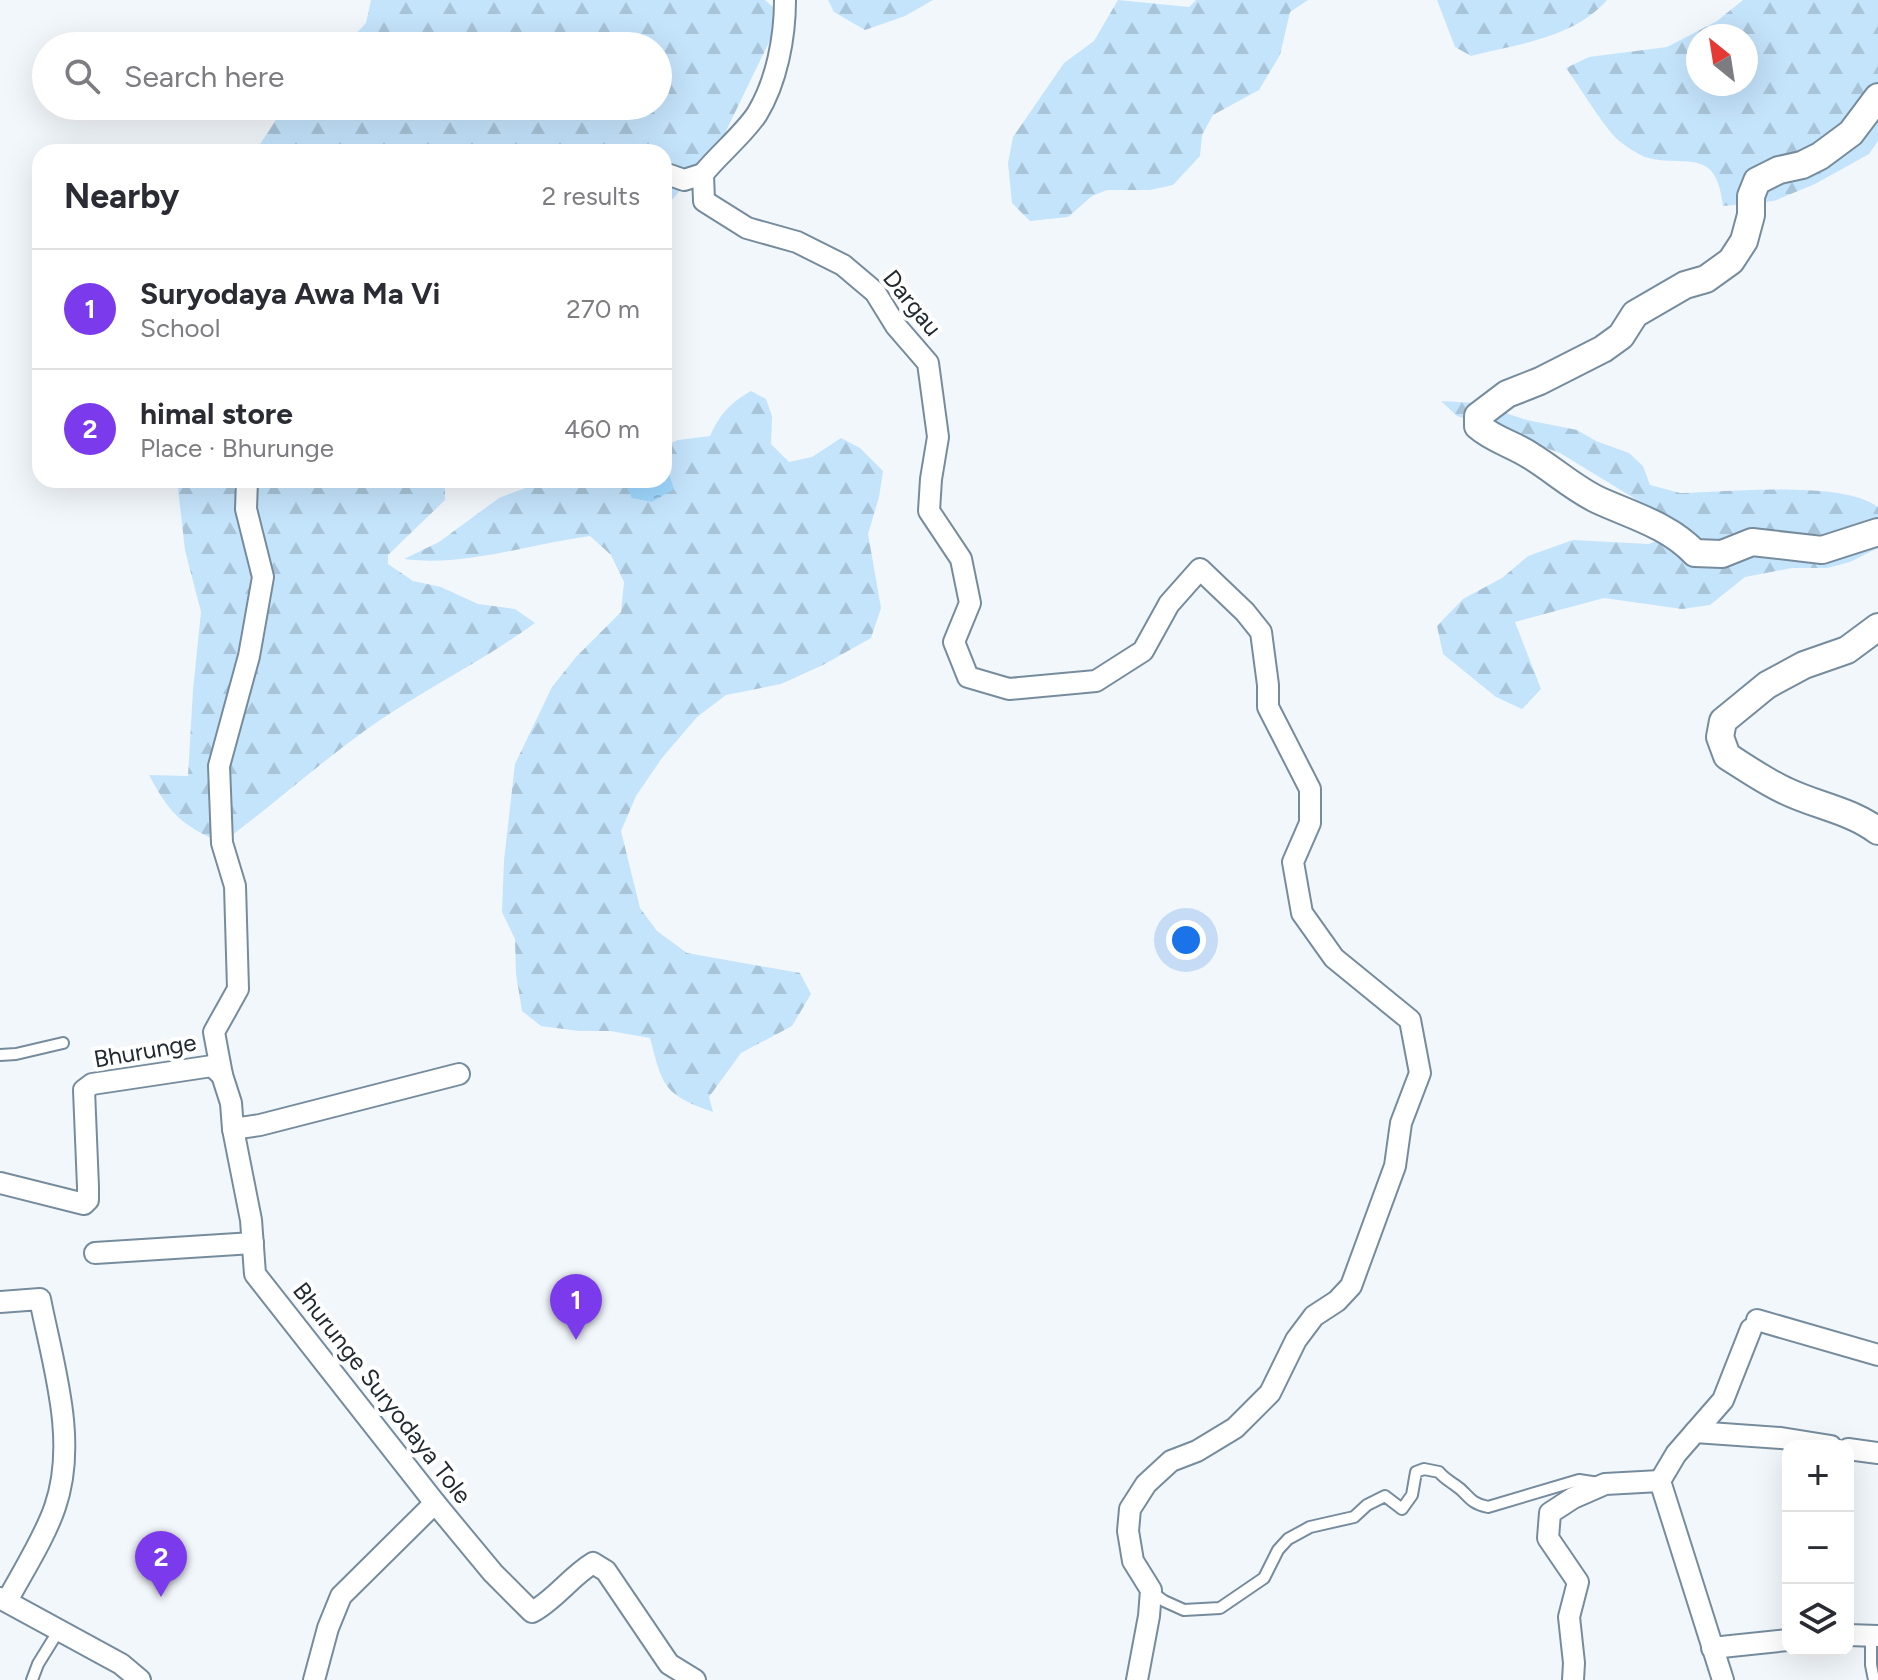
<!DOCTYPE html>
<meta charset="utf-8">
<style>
:root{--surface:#fff;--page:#f2f2f3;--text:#2b2b33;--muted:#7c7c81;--line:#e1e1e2;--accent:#7c3aed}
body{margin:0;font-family:Figtree,sans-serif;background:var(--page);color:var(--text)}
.controls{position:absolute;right:24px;bottom:24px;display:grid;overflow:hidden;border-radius:16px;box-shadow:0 8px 32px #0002}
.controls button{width:72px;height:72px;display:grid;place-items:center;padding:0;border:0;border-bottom:2px solid var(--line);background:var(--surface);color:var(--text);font:40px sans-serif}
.compass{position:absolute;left:1686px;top:24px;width:72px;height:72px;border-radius:50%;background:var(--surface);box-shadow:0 8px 32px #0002;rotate:330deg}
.you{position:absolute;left:1186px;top:940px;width:28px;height:28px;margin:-20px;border:6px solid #fff;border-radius:50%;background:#1a73e8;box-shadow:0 0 0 12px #1a73e833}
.badge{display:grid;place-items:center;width:52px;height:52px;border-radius:50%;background:var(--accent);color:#fff;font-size:26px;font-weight:700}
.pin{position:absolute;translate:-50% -66px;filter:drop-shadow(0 2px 4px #0008)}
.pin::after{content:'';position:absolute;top:42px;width:28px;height:24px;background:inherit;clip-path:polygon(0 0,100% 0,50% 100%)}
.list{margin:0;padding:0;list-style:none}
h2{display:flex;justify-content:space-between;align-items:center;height:104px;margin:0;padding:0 32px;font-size:34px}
h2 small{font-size:26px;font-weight:400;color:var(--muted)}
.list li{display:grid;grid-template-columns:52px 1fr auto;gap:24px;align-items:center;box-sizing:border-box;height:120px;padding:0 32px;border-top:2px solid var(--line)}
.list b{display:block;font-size:30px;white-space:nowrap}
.list p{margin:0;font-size:26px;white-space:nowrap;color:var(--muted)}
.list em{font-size:26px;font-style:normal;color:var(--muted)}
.icon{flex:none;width:44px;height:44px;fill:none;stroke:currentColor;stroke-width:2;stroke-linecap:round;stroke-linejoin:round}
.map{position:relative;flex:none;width:1878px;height:1680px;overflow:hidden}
.search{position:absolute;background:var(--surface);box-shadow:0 8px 32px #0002;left:32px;top:32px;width:640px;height:88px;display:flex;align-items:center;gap:20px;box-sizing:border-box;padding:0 28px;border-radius:44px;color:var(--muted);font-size:30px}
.panel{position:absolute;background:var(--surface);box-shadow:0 8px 32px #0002;left:32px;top:144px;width:640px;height:344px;border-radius:24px}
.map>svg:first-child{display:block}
.forest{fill:url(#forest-firs);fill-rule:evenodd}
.water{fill:url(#water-ripples)}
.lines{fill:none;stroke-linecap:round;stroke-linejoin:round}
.service-casing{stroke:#768c9d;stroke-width:14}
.minor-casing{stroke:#768c9d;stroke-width:24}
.tertiary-casing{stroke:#768c9d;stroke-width:30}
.service{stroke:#fff;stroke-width:10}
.minor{stroke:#fff;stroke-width:20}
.tertiary{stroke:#fff;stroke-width:26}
.labels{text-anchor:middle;stroke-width:8;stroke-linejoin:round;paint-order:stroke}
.street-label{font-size:24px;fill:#212a31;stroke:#fff}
</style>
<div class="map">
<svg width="1878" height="1680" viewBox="0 0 1878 1680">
<defs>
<pattern id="forest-firs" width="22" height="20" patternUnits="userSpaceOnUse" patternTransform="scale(2)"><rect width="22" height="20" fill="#c4e4fc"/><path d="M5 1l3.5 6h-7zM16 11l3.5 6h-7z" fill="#a8c4d8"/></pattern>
<pattern id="water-ripples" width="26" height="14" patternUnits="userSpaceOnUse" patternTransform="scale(2)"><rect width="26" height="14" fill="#9fd7fe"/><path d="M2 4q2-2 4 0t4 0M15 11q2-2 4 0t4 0" fill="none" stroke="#89b9da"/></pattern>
</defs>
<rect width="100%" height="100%" fill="#f2f7fb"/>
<!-- forest -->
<g class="forest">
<path d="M371,0H765L773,7V34L725,133L673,199L664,200V152H255L285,106H658V46H344L366,23Z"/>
<path d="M828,0H933L905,16L865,30L834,12Z"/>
<path d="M1118,0L1189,7L1196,0H1308L1290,12L1280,55L1259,90L1213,115L1202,135L1200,156L1173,185L1150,190H1107L1092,196L1068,217L1030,221L1012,203L1008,163L1013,137L1064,63L1094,41Z"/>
<path d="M1437,0H1607C1574,38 1518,44 1471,56L1455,47Z"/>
<path d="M1743,0H1878V141L1869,154L1815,184L1774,201L1723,206C1716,144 1685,169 1645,157C1637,154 1624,145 1618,140C1603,126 1580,87 1566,68L1589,57L1667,47L1717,21ZM1698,36H1746V84H1698Z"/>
<path d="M751,391L766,399L772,416L771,444L789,462L812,457L841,438L860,448L883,471L879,497L868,534L881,608L871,638L823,665L781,684L726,695L697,717L662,758L636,796L621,831L640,908L657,931L687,953L800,973L811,994L792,1026L741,1053L709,1097L713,1112C663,1094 663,1087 650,1038L610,1031H579L541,1026L522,1011L516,974L515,939L502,912L504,860L515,764L552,687L576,657L621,612L624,582L611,555L590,536C529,544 465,567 404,559L439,542L499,498L528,487L561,480H664V446L678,440L710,436C720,414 730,403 751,391Z"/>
<path d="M1441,401L1475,403L1527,420L1577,430L1596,441L1629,453L1643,466L1650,485L1680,493C1728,492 1842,480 1878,507V548L1850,562L1827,568H1792L1745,577L1710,605L1682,609L1604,598L1515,622L1541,689L1522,709L1496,697L1443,654L1437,626L1463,599L1502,578L1528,556L1573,540L1649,544L1672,534L1660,514L1560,453L1457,416Z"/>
<path d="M177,480H442L445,484V500L388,555V564L413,581L441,587L478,604L515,609L535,623C480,663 418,692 363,732C315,767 270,807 222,843C181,825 170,814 149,775L188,776L193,690L201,612L185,550Z"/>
</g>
<!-- water -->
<path class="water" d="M664,458L674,489L652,502L632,498L623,480H664Z"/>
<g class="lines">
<defs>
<g id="service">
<path d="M0,1055L16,1054L63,1043"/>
<path d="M1152,1592L1164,1601L1184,1610L1220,1608L1264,1578L1278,1550L1288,1539L1310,1527L1354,1517L1367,1505L1385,1496L1402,1509L1412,1495L1416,1472L1424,1469L1439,1472C1444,1478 1448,1480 1455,1485C1469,1494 1468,1503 1488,1507L1579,1480L1599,1483"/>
<path d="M1871,1636V1665L1874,1680"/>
<path d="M32,1680L38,1664L59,1630"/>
</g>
<g id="minor">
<path d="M785,0C785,37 777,81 757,114C743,135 719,154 703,174L704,201L747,228L797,242L843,265L875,292L896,326L928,363L938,437L931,479L929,511L961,559L970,603L954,642L968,677L1009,689L1096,681L1143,651L1169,604L1200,569L1245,612L1261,632L1268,685V707L1310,789V823L1293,862L1302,913L1334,958L1410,1020L1420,1073L1401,1123L1395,1166L1351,1286L1337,1301L1314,1316L1296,1340L1270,1393L1235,1428L1197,1451L1171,1461L1146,1484L1130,1509L1128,1531L1133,1561L1151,1590L1149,1616L1137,1680"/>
<path d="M664,173L684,180L703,174"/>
<path d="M247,480L246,509L263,577L249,656L219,766L222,843L235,886L238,989L214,1032L222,1075L231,1103L233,1129L251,1220L255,1274L435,1503L493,1573L532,1612C555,1600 570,1577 593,1563L606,1571L669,1664L695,1680"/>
<path d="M233,1129L260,1125L459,1074"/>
<path d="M0,1183L84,1204L88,1200V1187L84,1090L92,1084L212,1066L222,1075"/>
<path d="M95,1253L253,1243"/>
<path d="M0,1302L40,1299C53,1365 78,1441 55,1507C45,1537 22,1573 7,1601"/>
<path d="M1757,1320L1878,1355"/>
<path d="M1695,1432L1781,1438L1831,1446"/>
<path d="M1848,1449L1878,1453"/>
<path d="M0,1598L121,1664L140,1680"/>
<path d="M1848,1635L1878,1636"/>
<path d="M1712,1648L1788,1640"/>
<path d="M314,1680L328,1628L341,1596L435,1503"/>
<path d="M1573,1680L1574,1663L1569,1617L1578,1582L1548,1538L1550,1513L1573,1498L1605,1484L1660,1481"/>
<path d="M1723,1680L1660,1481L1676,1454L1723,1400L1751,1329"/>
</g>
<g id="tertiary">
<path d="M1878,97L1851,133L1820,156L1802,165L1779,170L1757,181L1751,196V215L1744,241L1731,261L1706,279L1685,285L1635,314L1621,336L1603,349L1540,381L1507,394L1478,416V426C1494,440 1513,444 1531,456C1554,470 1573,488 1598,500C1633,516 1668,525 1695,553L1722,554L1752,542L1822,550L1878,532"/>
<path d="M1878,627L1847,650L1804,665L1767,685L1723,721L1720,737L1727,756C1746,768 1766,782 1786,791C1817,806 1850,810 1878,831"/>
</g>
</defs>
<!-- service casing -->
<use href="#service" class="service-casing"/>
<!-- minor casing -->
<use href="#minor" class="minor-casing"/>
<!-- tertiary casing -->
<use href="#tertiary" class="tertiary-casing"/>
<!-- service -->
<use href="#service" class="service"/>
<!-- minor -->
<use href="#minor" class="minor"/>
<!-- tertiary -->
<use href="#tertiary" class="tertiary"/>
</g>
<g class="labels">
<!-- street labels -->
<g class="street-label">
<text transform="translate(912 303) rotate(51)" y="8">Dargau</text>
<text transform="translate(145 1051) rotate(-10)" y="8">Bhurunge</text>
<text transform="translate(382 1393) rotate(52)" y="8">Bhurunge Suryodaya Tole</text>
</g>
</g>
</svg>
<div class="controls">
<button>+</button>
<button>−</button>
<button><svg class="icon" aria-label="layers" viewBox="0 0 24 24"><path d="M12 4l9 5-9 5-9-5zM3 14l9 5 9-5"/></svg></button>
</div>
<svg class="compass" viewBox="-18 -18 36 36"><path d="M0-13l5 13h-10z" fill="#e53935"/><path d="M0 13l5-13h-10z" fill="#7c7c81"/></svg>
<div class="you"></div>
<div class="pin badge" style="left:576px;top:1340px">1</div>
<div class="pin badge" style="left:161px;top:1597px">2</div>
<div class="search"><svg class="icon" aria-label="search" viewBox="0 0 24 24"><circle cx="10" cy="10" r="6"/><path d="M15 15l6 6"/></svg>Search here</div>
<section class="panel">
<h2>Nearby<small>2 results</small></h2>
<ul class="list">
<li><span class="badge">1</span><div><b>Suryodaya Awa Ma Vi</b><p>School</p></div><em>270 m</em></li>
<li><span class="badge">2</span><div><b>himal store</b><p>Place · Bhurunge</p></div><em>460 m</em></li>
</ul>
</section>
</div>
